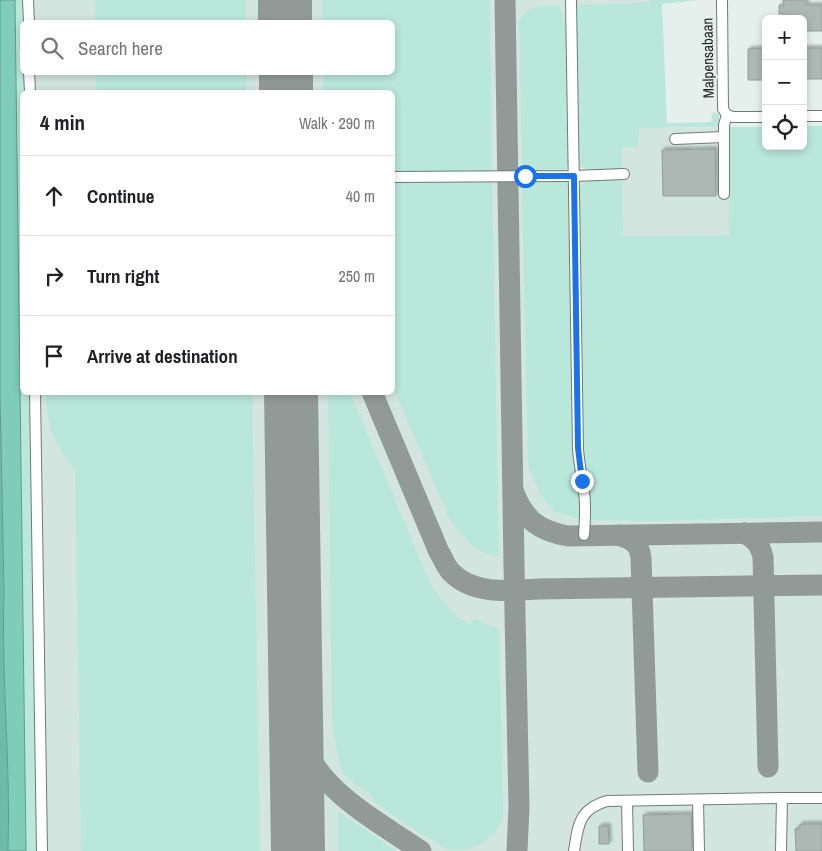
<!DOCTYPE html>
<meta charset="utf-8">
<style>
:root{--surface:#fff;--page:#f6f6f6;--text:#202124;--muted:#757577;--line:#e0e0e0}
body{margin:0;font-family:"Archivo Narrow",sans-serif;background:var(--page);color:var(--text)}
.controls{position:absolute;right:15px;top:15px;display:grid;overflow:hidden;border-radius:8px;box-shadow:0 2px 8px #0003}
.controls button{width:45px;height:45px;display:grid;place-items:center;padding:0;border:0;border-bottom:1px solid var(--line);background:var(--surface);color:var(--text);font:25px sans-serif}
.stop{position:absolute;width:15px;height:15px;margin:-11px;border:4px solid #1a73e8;border-radius:50%;background:#fff}
.stop.end{background:#1a73e8;border-color:#fff;box-shadow:0 1px 5px #0008}
.list{margin:0;padding:0;list-style:none}
h2{display:flex;justify-content:space-between;align-items:center;height:65px;margin:0;padding:0 20px;font-size:21px}
h2 small{font-size:16px;font-weight:400;color:var(--muted)}
.list li{display:grid;grid-template-columns:32px 1fr auto;gap:15px;align-items:center;box-sizing:border-box;height:80px;padding:0 20px;border-top:1px solid var(--line)}
.list b{display:block;font-size:19px;white-space:nowrap}
.list em{font-size:16px;font-style:normal;color:var(--muted)}
.icon{flex:none;width:28px;height:28px;fill:none;stroke:currentColor;stroke-width:2;stroke-linecap:round;stroke-linejoin:round}
.map{position:relative;flex:none;width:822px;height:851px;overflow:hidden}
.search{position:absolute;background:var(--surface);box-shadow:0 2px 8px #0003;left:20px;top:20px;width:375px;height:55px;display:flex;align-items:center;gap:12px;box-sizing:border-box;padding:0 18px;border-radius:8px;color:var(--muted);font-size:19px}
.panel{position:absolute;background:var(--surface);box-shadow:0 2px 8px #0003;left:20px;top:90px;width:375px;height:305px;border-radius:8px}
.map>svg:first-child{display:block}
.built{fill:#d2e5df;fill-rule:evenodd}
.green{fill:#b9e7da}
.forest{fill:#6fbba7}
.water{fill:#7fccb8;stroke:#639a8c}
.lines{fill:none;stroke-linecap:round;stroke-linejoin:round}
.taxiway{stroke:#929a98;stroke-width:21}
.runway{stroke:#929a98;stroke-width:54}
.building{fill:#adb7b4;stroke:#939d9a;filter:url(#shadow)}
.minor-casing{stroke:#717a77;stroke-width:12}
.minor{stroke:#fff;stroke-width:10}
.route{stroke:#1a73e8;stroke-width:6}
.labels{text-anchor:middle;stroke-width:4;stroke-linejoin:round;paint-order:stroke}
.street-label{font-size:15px;fill:#232726;stroke:#e5efec}
</style>
<div class="map">
<svg width="822" height="851" viewBox="0 0 822 851">
<defs>
<filter id="shadow"><feDropShadow dx="2.5" dy="-2.5" stdDeviation="1" flood-color="#0004"/></filter>
</defs>
<rect width="100%" height="100%" fill="#e5efec"/>
<!-- built -->
<path class="built" d="M17,0H661L664,128L766,127V146H803V126H822V851H32L24,393L392,392V92H22ZM22,22H392V72H22Z"/>
<!-- green -->
<g class="green">
<path d="M15,0H24L22,72L25,73L26,92H22V392L30,393L37,851H26Z"/>
<rect x="95" y="0" width="151" height="22"/>
<path d="M322,0H490L492,172L393,173L392,92H323V73L392,72V22H322Z"/>
<path d="M651,0H697L662,4L667,123L711,122L713,112L718,113L719,115V127L639,128L638,147H622V170H590L580,165L577,157L575,5L630,4L631,3L650,2Z"/>
<path d="M559,6L569,30L570,165L565,170H529L522,164L519,23C526,3 541,7 559,6Z"/>
<rect x="96" y="73" width="151" height="19"/>
<path d="M803,126H822V516L654,521L588,520L583,474L578,191C585,175 605,179 620,179L622,181L623,236L729,235L728,127H766V146H803Z"/>
<path d="M392,180H492L499,556C477,556 462,536 450,520L393,387Z"/>
<path d="M564,180L571,185L575,457L580,504L579,519L554,511L540,493L528,466L522,187L528,182Z"/>
<path d="M35,393H252L260,851H81L75,470C54,443 48,430 46,394H35Z"/>
<path d="M328,393H350L429,581C439,597 452,617 470,624L474,619L495,627L501,632L499,633L503,812C500,838 478,851 450,850C440,847 432,840 423,834L422,835L372,800L374,798L343,774L339,764L332,723Z"/>
<path d="M338,811L396,851H338Z"/>
</g>
<!-- forest -->
<path class="forest" d="M0,394L4,591C1,678 11,765 8,851H0Z"/>
<!-- water -->
<path class="water" d="M0,0H15L26,851H8C11,765 1,678 4,591L0,394Z"/>
<g class="lines">
<!-- taxiway -->
<g class="taxiway">
<path d="M505,0L514,565L519,807L517,851"/>
<path d="M372,392L439,552C443,558 446,567 451,572C473,595 509,591 538,589L822,585"/>
<path d="M514,493C525,520 539,531 568,536L822,532"/>
<path d="M744,533C755,539 760,544 763,557L768,767"/>
<path d="M619,535C633,540 639,543 641,558L648,772"/>
<path d="M296,696C299,717 301,737 310,757C329,796 386,827 421,851"/>
</g>
<!-- runway -->
<g class="runway">
<path d="M285,0V22"/>
<path d="M286,72V92"/>
<path d="M291,392L298,851"/>
</g>
</g>
<!-- building -->
<g class="building">
<path d="M783,0H806V5H822V31H803V19H784V14H779V5H784Z"/>
<path d="M766,48V80H748V49Z"/>
<rect x="803" y="48" width="19" height="31"/>
<path d="M715,149L716,196H663L662,150Z"/>
<path d="M691,814L692,851H644L643,815Z"/>
<path d="M800,824H822V851H796L795,829L800,828Z"/>
<path d="M599,826H608L609,844H599Z"/>
</g>
<g class="lines">
<defs>
<g id="minor">
<path d="M28,0L29,22"/>
<path d="M571,0L578,449C579,463 582,477 584,492C586,506 585,521 584,535"/>
<path d="M722,0L723,109L727,115"/>
<path d="M29,72L30,92"/>
<path d="M727,115L733,117H766"/>
<path d="M803,116H822"/>
<path d="M675,139L724,137"/>
<path d="M392,177L574,176L624,174"/>
<path d="M724,194V125L727,115"/>
<path d="M35,392L42,851"/>
<path d="M698,800L699,851"/>
<path d="M627,801L628,851"/>
<path d="M574,851C578,825 579,809 607,801L782,798"/>
<path d="M781,851L782,798H822"/>
</g>
</defs>
<!-- minor casing -->
<use href="#minor" class="minor-casing"/>
<!-- minor -->
<use href="#minor" class="minor"/>
</g>
<g class="lines">
<!-- route -->
<path class="route" d="M525,176H574L578,448L582,481"/>
</g>
<g class="labels">
<!-- street labels -->
<g class="street-label">
<text transform="translate(708 58) rotate(-91)" y="5">Malpensabaan</text>
</g>
</g>
</svg>
<div class="controls">
<button>+</button>
<button>−</button>
<button><svg class="icon" aria-label="locate" viewBox="0 0 24 24"><circle cx="12" cy="12" r="6"/><path d="M12 2v4M12 18v4M2 12h4M18 12h4"/></svg></button>
</div>
<div class="stop" style="left:525px;top:176px"></div>
<div class="stop end" style="left:582px;top:481px"></div>
<div class="search"><svg class="icon" aria-label="search" viewBox="0 0 24 24"><circle cx="10" cy="10" r="6"/><path d="M15 15l6 6"/></svg>Search here</div>
<section class="panel">
<h2>4 min<small>Walk · 290 m</small></h2>
<ul class="list">
<li><svg class="icon" aria-label="ahead" viewBox="0 0 24 24"><path d="M12 20V5M6 11l6-6 6 6"/></svg><div><b>Continue</b></div><em>40 m</em></li>
<li><svg class="icon" aria-label="right" viewBox="0 0 24 24"><path d="M7 20v-9h11M14 6l5 5-5 5"/></svg><div><b>Turn right</b></div><em>250 m</em></li>
<li><svg class="icon" aria-label="arrive" viewBox="0 0 24 24"><path d="M6 21V4h12l-3 4 3 4H6"/></svg><div><b>Arrive at destination</b></div></li>
</ul>
</section>
</div>
